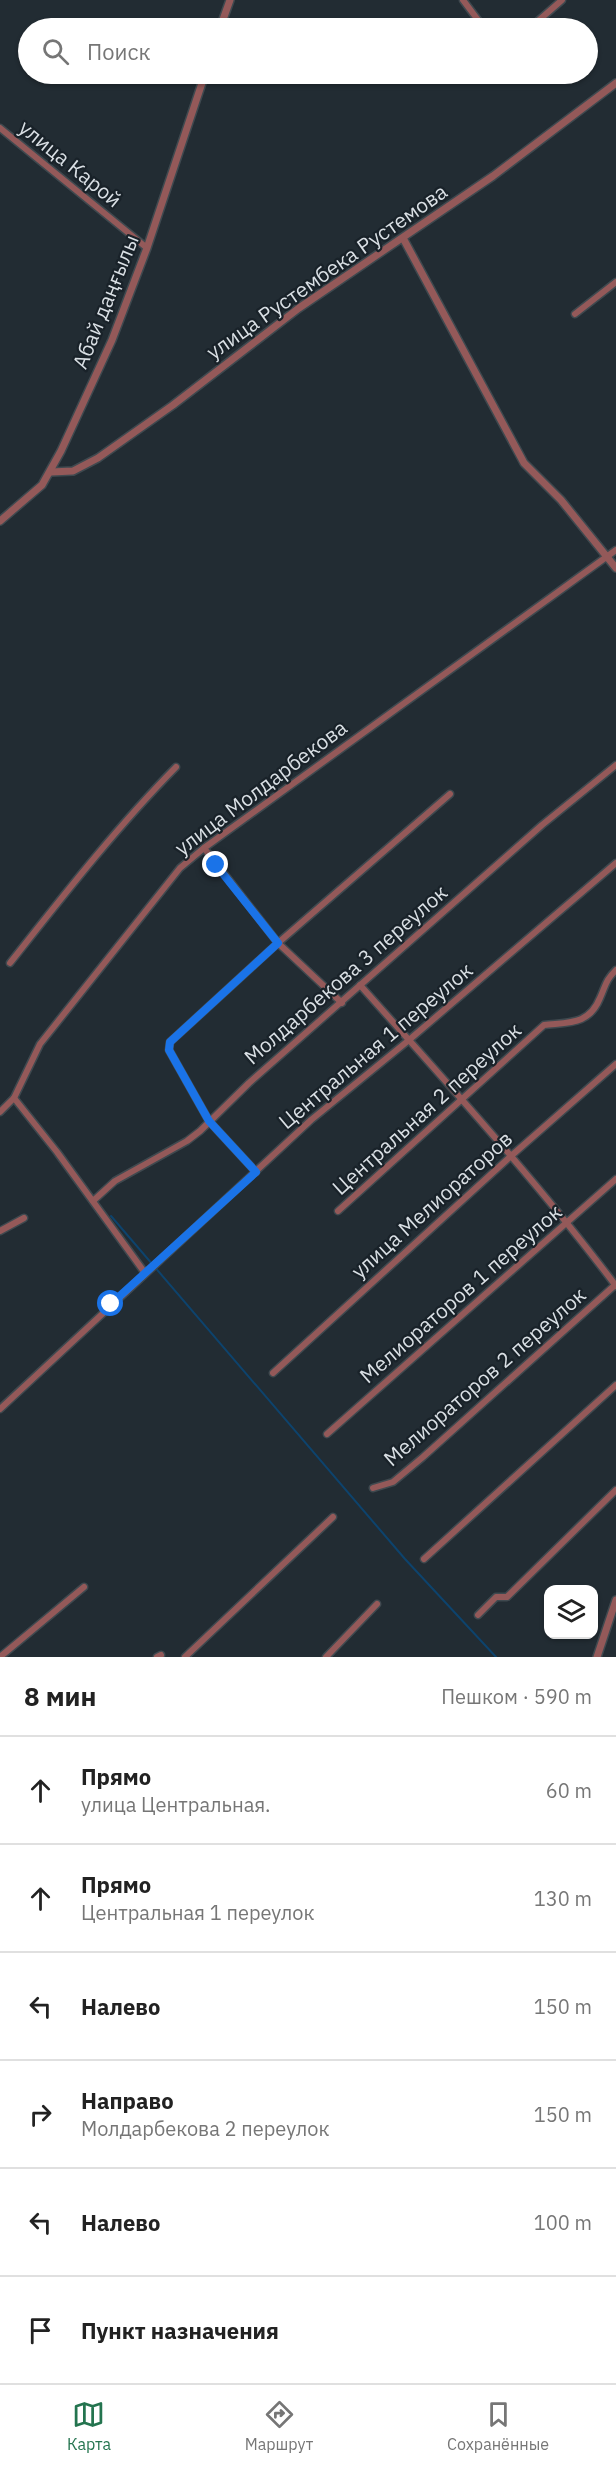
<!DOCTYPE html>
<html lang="ru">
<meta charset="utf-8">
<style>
:root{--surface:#fff;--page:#f6f6f6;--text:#222;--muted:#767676;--line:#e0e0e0;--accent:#24744f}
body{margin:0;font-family:"IBM Plex Sans",sans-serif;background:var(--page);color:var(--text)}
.controls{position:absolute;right:18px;bottom:18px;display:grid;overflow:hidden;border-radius:12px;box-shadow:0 2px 4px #0004}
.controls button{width:54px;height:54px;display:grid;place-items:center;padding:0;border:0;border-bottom:2px solid var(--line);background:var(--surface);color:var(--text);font:30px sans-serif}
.stop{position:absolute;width:18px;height:18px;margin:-14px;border:4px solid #1a73e8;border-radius:50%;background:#fff}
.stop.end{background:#1a73e8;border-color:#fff;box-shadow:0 2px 6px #0008}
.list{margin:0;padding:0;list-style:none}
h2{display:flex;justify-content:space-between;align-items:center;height:78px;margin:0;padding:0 24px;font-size:26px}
h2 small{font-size:20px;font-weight:400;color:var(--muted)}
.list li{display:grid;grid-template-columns:39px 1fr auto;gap:18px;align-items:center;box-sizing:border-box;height:108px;padding:0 24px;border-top:2px solid var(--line)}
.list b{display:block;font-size:22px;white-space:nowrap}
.list p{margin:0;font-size:20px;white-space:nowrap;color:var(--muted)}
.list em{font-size:20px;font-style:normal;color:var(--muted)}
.icon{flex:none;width:33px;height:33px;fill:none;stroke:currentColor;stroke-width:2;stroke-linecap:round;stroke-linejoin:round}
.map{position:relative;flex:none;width:616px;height:1657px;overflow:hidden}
.search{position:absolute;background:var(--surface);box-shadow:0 2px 4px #0004;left:18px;right:18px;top:18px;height:66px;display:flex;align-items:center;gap:15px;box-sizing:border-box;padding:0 21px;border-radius:33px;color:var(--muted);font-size:22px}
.sheet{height:726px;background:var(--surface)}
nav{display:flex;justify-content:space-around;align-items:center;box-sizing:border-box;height:84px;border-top:2px solid var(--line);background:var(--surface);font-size:16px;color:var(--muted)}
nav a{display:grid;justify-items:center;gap:3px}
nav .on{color:var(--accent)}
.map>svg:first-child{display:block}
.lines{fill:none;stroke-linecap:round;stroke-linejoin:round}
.stream{stroke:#0d436d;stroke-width:2}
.minor-casing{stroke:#3f494f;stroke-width:9}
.tertiary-casing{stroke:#3f494f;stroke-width:10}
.minor{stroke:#945959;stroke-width:6}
.tertiary{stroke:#945959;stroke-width:7}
.route{stroke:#1a73e8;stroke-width:8}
.labels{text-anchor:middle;stroke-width:4.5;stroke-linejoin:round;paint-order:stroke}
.street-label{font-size:21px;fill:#d9dfe4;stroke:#192229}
</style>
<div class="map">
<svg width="616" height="1657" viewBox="0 0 616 1657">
<rect width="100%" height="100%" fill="#222c33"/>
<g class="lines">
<!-- stream -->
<path class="stream" d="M111,1216L405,1559L496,1657"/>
<defs>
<g id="minor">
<path d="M463,0L484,28"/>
<path d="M530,28L562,0"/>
<path d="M0,128L147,248"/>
<path d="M575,314L616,282"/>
<path d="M204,848L278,943L342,1003"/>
<path d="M10,963C63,896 116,828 176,767"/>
<path d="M360,985C448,1084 537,1181 616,1286"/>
<path d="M14,1098L57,1152L145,1273"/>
<path d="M0,1112L14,1098L40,1044L180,868L204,848L616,550"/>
<path d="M256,1172L209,1121L169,1050L170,1042L278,943L450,794"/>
<path d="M93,1201L115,1181L187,1141L200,1131L249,1083L542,825L616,765"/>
<path d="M338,1211L544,1025C569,1022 589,1025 600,998C606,985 605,981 616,970"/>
<path d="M0,1231L24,1218"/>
<path d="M273,1373L511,1156L616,1064"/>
<path d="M0,1409L311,1120L409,1040L616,863"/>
<path d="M327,1434L616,1179"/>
<path d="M373,1488L393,1482L423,1457L615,1285"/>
<path d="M424,1559L616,1385"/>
<path d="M478,1615L496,1597H507L616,1490"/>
<path d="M0,1657L84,1587"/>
<path d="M157,1657L161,1655"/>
<path d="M185,1657L333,1517"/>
<path d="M326,1657L377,1604"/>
</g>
<g id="tertiary">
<path d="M220,28L230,0"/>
<path d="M403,238L524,463L561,500L616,568"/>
<path d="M51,472L73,471L98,458L173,405L299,308L493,176L616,83"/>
<path d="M0,521L42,485L61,451L112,340L147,248L205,74"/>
<path d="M597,1657L616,1600"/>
</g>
</defs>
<!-- minor casing -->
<use href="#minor" class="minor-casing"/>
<!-- tertiary casing -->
<use href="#tertiary" class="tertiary-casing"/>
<!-- minor -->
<use href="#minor" class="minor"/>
<!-- tertiary -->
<use href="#tertiary" class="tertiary"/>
</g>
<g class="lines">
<!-- route -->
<path class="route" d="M111,1304L256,1172L209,1121L169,1050L170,1042L278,943L216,865"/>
</g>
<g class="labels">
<!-- street labels -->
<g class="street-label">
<text transform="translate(70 164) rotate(39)" y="7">улица Карой</text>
<text transform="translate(327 272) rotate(-35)" y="7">улица Рустембека Рустемова</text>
<text transform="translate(106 302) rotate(-68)" y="7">Абай даңғылы</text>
<text transform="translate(261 788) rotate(-37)" y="7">улица Молдарбекова</text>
<text transform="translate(346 975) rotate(-41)" y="7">Молдарбекова 3 переулок</text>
<text transform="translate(376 1046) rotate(-40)" y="7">Центральная 1 переулок</text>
<text transform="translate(427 1109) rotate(-42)" y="7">Центральная 2 переулок</text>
<text transform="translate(432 1205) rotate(-42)" y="7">улица Мелиораторов</text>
<text transform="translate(461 1294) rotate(-41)" y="7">Мелиораторов 1 переулок</text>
<text transform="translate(485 1377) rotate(-41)" y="7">Мелиораторов 2 переулок</text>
</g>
</g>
</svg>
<div class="controls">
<button><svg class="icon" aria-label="layers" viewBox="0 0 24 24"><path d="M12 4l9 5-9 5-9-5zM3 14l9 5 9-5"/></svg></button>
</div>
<div class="stop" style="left:111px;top:1304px"></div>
<div class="stop end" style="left:216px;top:865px"></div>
<div class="search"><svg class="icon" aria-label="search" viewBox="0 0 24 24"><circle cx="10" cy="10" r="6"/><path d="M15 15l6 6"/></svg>Поиск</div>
</div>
<section class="sheet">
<h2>8 мин<small>Пешком · 590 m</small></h2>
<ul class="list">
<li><svg class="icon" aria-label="ahead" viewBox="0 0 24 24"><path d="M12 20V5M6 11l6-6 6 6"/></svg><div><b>Прямо</b><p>улица Центральная.</p></div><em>60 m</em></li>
<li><svg class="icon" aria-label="ahead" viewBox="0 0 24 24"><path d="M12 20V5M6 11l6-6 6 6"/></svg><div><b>Прямо</b><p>Центральная 1 переулок</p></div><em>130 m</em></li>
<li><svg class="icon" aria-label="left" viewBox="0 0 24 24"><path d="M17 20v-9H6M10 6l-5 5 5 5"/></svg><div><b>Налево</b></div><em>150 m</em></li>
<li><svg class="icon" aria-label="right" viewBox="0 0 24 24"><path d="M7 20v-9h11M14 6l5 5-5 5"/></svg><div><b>Направо</b><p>Молдарбекова 2 переулок</p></div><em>150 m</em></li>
<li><svg class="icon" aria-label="left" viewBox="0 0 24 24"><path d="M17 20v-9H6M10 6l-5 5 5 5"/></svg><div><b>Налево</b></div><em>100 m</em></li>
<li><svg class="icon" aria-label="arrive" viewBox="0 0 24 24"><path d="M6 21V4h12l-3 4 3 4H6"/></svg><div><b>Пункт назначения</b></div></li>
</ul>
</section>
<nav>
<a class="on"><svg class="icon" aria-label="map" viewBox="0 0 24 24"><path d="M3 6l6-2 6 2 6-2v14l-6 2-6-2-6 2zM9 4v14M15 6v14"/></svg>Карта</a>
<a><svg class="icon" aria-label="directions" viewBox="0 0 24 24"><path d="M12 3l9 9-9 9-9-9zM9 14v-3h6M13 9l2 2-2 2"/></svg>Маршрут</a>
<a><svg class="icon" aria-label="saved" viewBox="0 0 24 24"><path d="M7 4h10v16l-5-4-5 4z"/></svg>Сохранённые</a>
</nav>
